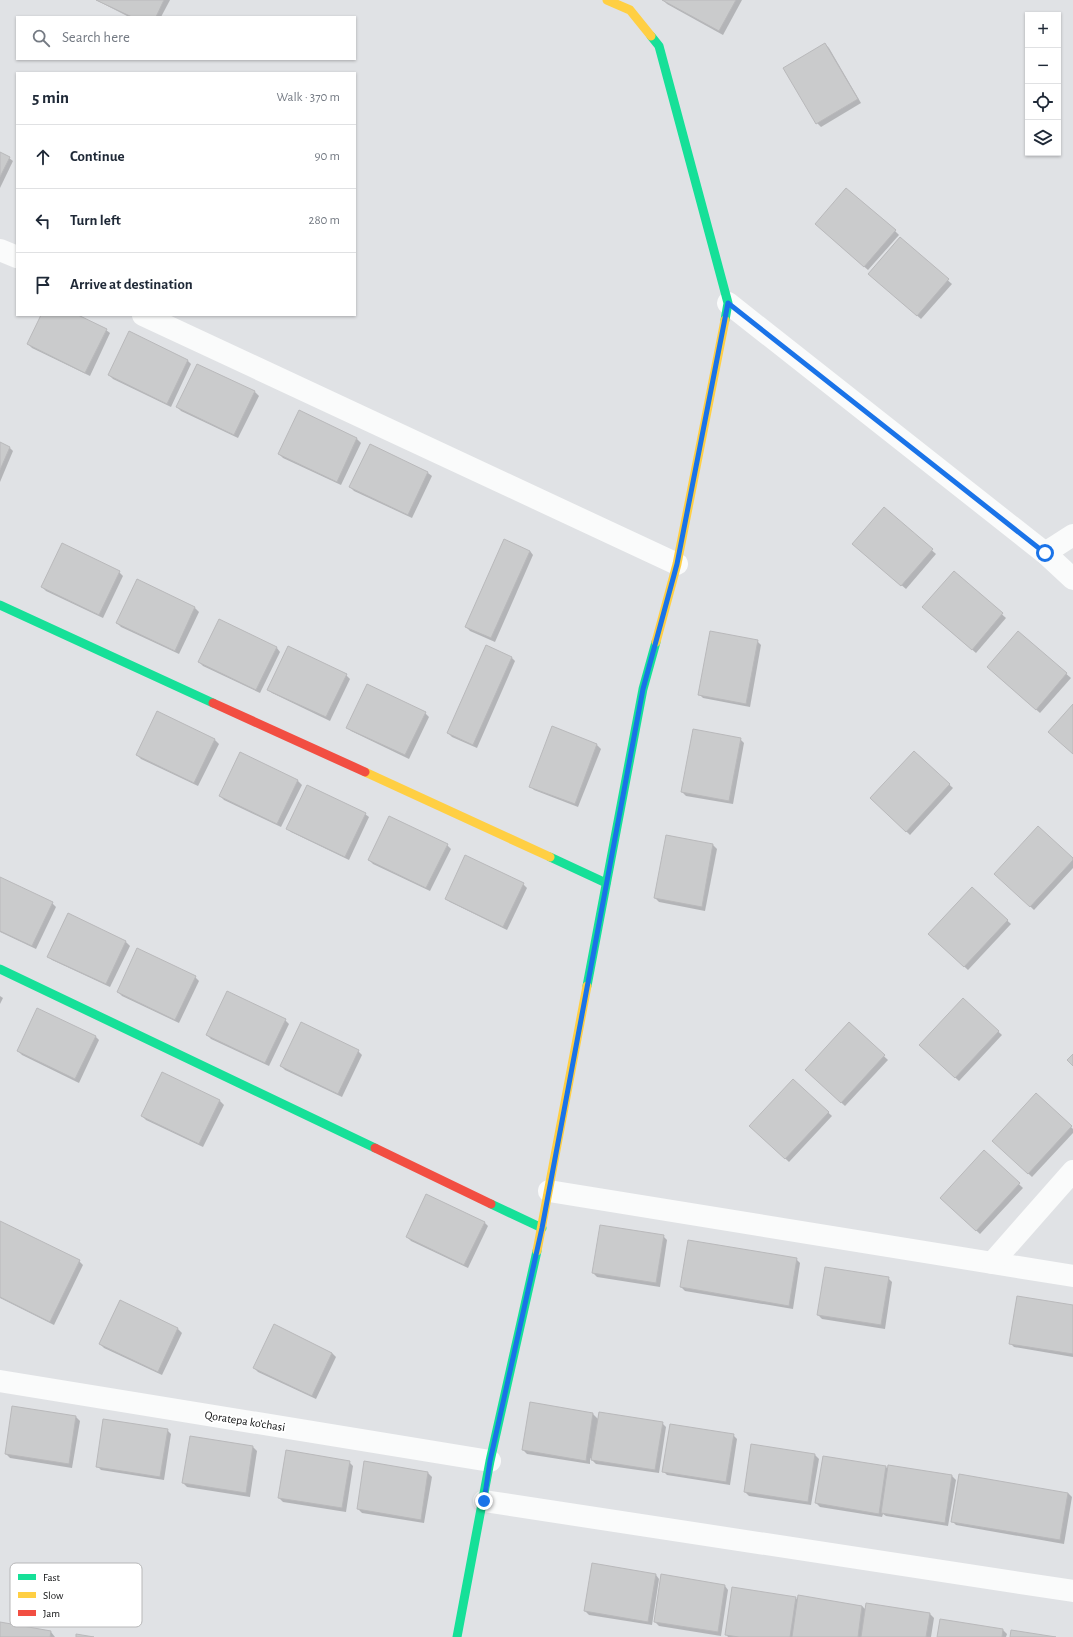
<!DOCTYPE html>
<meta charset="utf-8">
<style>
:root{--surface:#fff;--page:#f6f6f7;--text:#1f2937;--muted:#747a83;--line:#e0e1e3}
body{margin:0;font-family:"Alegreya Sans",sans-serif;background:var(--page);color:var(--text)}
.controls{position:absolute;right:12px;top:12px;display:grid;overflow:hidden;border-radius:0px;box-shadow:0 1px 3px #0004}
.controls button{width:36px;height:36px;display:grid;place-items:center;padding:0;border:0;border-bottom:1px solid var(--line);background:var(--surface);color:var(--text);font:20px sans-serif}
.stop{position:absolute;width:12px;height:12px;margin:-9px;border:3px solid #1a73e8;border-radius:50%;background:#fff}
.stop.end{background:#1a73e8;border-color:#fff;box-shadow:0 1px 4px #0008}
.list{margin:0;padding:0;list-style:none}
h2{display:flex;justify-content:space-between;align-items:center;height:52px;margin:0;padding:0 16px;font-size:17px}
h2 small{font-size:13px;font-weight:400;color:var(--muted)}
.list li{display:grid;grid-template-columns:26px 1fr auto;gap:12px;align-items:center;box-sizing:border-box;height:64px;padding:0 16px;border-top:1px solid var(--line)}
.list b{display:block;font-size:15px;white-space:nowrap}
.list em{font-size:13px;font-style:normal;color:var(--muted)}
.icon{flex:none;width:22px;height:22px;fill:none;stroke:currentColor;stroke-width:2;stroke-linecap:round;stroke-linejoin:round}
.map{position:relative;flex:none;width:1073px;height:1637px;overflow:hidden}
.search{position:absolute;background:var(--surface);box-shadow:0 1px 3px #0004;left:16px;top:16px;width:340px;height:44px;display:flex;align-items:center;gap:10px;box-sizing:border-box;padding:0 14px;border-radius:0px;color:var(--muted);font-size:15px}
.panel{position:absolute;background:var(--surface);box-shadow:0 1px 3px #0004;left:16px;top:72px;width:340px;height:244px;border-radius:0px}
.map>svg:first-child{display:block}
.shadow{fill:#0003}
.building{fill:#cacbcc;stroke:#b9b9bb}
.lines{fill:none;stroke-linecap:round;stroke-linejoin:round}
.street{stroke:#fafbfb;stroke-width:22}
.fast{stroke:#16e098;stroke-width:9}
.slow{stroke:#ffcf43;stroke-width:9}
.jam{stroke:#f24e42;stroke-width:9}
.route{stroke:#1a73e8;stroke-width:5}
.labels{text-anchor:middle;stroke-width:4;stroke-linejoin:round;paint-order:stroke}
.street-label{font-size:12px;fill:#0f1011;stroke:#fff}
.key{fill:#fff;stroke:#b7b7b8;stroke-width:1}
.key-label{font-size:11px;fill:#0f1011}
</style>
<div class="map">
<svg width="1073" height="1637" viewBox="0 0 1073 1637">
<rect width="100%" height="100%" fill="#e0e2e5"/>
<!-- shadow -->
<g class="shadow">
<path d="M96,0H170L161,17H129Z"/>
<path d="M663,0H742L723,35L667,4Z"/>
<path d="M825,44L829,48L861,103L821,127L817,123Z"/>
<path d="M0,153L9,158L13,161L0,188Z"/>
<path d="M820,228L895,231L899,235L868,270Z"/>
<path d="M900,239L952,284L921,319L873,277Z"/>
<path d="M42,315H75L106,330L110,333L90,376L32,348L28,344Z"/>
<path d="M187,360L191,364L171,407L113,379L109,375Z"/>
<path d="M197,365L255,392L259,396L238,438L181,411L177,407Z"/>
<path d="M300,412L357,439L361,443L341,485L283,458L279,454Z"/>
<path d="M0,443L10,448L13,451L0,482Z"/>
<path d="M370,445L428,473L432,476L412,518L354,491L350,487Z"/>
<path d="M884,508L936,554L906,589L857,547Z"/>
<path d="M530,551L533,555L495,642L470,631L466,627Z"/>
<path d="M119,572L123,576L103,618L46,591L42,587Z"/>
<path d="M954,572L1006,618L976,653L927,611Z"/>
<path d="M137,581L195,608L199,612L179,654L121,627L117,623Z"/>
<path d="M1018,632L1071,678L1040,713L992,671Z"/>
<path d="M757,641L761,645L750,707L703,698L699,694Z"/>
<path d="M277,648L280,652L260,693L203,666L199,662Z"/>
<path d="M511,657L515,661L477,748L452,737L448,733Z"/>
<path d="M346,675L350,679L330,721L272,693L268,689Z"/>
<path d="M158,713L215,740L219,744L198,786L141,759L137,755Z"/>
<path d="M425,713L429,717L409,759L351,731L347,727Z"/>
<path d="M553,727L597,745L601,749L578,807L534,790L530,786Z"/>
<path d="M740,739L744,743L733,804L686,796L682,792Z"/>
<path d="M914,752L953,788L910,835L872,798Z"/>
<path d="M240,753L298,781L302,785L281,827L224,800L220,796Z"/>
<path d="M365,814L369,817L349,860L291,832L287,828Z"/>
<path d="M667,836L713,845L717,849L705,911L659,902L655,898Z"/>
<path d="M447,845L451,849L430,891L373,864L369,860Z"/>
<path d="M1073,860V868L1034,910L996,874Z"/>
<path d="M0,878L52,903L56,907L36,949L0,932Z"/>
<path d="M523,884L527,888L507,930L450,902L446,899Z"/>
<path d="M972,888L1011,924L968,970L933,938Z"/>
<path d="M68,914L126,942L130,946L110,987L52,960L48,956Z"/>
<path d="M195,977L199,981L179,1023L122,996L118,992Z"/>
<path d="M0,996L3,998L0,1004Z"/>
<path d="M963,999L1002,1035L959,1081L924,1049Z"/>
<path d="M285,1020L289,1024L269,1066L211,1039L207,1035Z"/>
<path d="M849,1024L888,1060L845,1106L806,1070Z"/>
<path d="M95,1036L99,1040L79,1083L22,1055L18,1051Z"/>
<path d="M358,1051L362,1055L342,1097L285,1070L281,1066Z"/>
<path d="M162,1074L220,1101L224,1105L203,1147L146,1120L142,1116Z"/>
<path d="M793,1080L832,1116L789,1162L754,1130Z"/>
<path d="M1036,1094L1073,1129V1133L1032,1177L993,1141Z"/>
<path d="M984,1152L1023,1188L980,1234L941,1198Z"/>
<path d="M0,1222L79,1261L83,1265L54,1325L0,1298Z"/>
<path d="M484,1222L488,1226L468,1268L411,1241L407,1237Z"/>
<path d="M663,1236L667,1240L660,1287L597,1277L593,1273Z"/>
<path d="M796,1259L800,1263L793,1309L685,1291L681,1287Z"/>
<path d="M888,1278L892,1282L885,1329L822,1319L818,1315Z"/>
<path d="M120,1301L178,1329L182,1333L162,1375L104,1348L100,1344Z"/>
<path d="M1073,1306V1357L1014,1347L1010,1343Z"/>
<path d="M274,1326L332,1353L336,1357L316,1399L258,1372L254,1368Z"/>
<path d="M531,1404L593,1414L598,1419L662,1423L666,1427L659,1473L596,1464L590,1458V1464L527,1454L523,1450Z"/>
<path d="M76,1417L80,1421L72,1468L10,1458L6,1454Z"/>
<path d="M167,1430L171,1434L164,1480L101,1470L97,1466Z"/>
<path d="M733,1435L737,1439L730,1485L667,1475L663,1471Z"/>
<path d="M191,1437L253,1447L257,1451L250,1497L187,1487L183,1483Z"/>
<path d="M815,1455L819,1459L811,1505L749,1496L745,1492Z"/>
<path d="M824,1457L886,1467L889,1470V1466L952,1476L956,1480L948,1526L886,1516L883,1514L882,1517L820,1507L816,1503Z"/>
<path d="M349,1462L353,1466L346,1512L283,1502L279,1498Z"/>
<path d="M365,1463L428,1473L432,1477L424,1523L362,1513L358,1509Z"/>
<path d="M1068,1493L1072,1497L1064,1544L956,1525L952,1521Z"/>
<path d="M656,1575L659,1579L652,1625L589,1615L585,1611Z"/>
<path d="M725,1586L728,1590L721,1636L659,1626L655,1622Z"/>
<path d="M733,1588L796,1598L798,1601L862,1606L866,1610L930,1614L934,1618L931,1637H728L726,1634Z"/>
<path d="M941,1620L1003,1630L1007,1634L1006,1637H938Z"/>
<path d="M0,1623L51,1632L55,1637H0Z"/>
</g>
<!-- building -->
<g class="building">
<path d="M96,0H164L156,17H132Z"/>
<path d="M662,0H736L719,31Z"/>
<path d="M825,43L858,99L816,124L783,68Z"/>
<path d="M0,152L10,157L0,177Z"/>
<path d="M846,188L896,230L864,267L815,224Z"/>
<path d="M900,237L949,279L917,316L868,274Z"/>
<path d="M41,315H78L107,329L85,373L27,344Z"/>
<path d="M129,331L188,360L167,404L108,375Z"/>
<path d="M197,364L255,391L234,435L176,407Z"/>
<path d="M299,410L357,438L337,482L278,454Z"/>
<path d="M0,442L10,447L0,470Z"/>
<path d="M370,444L428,472L408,515L349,487Z"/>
<path d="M884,507L933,549L901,586L852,544Z"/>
<path d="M504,539L530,551L491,638L465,627Z"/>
<path d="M62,543L120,571L99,615L41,587Z"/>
<path d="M954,571L1003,613L972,650L922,607Z"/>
<path d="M137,579L195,607L175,651L116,623Z"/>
<path d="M219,619L277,647L256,690L198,662Z"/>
<path d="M710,631L758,640L746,704L698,695Z"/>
<path d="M1018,631L1067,673L1036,710L987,667Z"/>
<path d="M486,645L512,657L473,745L447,733Z"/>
<path d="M288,646L347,674L326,717L267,690Z"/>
<path d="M367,684L426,712L405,755L346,728Z"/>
<path d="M1073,704V754L1048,732Z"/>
<path d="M157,711L215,739L194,783L136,755Z"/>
<path d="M552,726L597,744L575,804L529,787Z"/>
<path d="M693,729L741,738L729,801L681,792Z"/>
<path d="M914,751L950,784L906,832L870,798Z"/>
<path d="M240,752L298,780L277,824L219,796Z"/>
<path d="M307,785L366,813L345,857L286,829Z"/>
<path d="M389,816L448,844L426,888L368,860Z"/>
<path d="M1038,826L1073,858V860L1030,907L994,874Z"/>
<path d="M666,835L713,844L702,907L654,898Z"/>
<path d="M465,855L524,883L503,927L445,899Z"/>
<path d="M0,877L53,902L32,946L0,931Z"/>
<path d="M972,887L1008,920L964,967L928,934Z"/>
<path d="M68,913L126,941L106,984L47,957Z"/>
<path d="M137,948L196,976L175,1020L117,992Z"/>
<path d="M227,991L286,1019L265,1063L206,1035Z"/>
<path d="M963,998L999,1031L955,1078L919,1045Z"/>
<path d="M37,1008L96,1036L75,1079L17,1051Z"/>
<path d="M301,1022L359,1050L338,1094L280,1066Z"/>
<path d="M849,1022L885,1055L841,1103L805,1070Z"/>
<path d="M1073,1054V1066L1067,1060Z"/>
<path d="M162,1072L220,1100L199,1144L141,1116Z"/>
<path d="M793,1079L829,1112L785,1159L749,1126Z"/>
<path d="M1036,1093L1072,1126L1028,1174L992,1141Z"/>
<path d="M984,1150L1020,1183L976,1231L940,1198Z"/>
<path d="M426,1194L485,1222L464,1265L406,1237Z"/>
<path d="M0,1221L80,1260L50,1322L0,1297Z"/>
<path d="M600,1225L664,1235L656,1283L592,1273Z"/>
<path d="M688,1240L797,1258L789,1306L680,1287Z"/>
<path d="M825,1267L889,1277L881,1325L817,1315Z"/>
<path d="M1017,1296L1073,1305V1354L1009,1344Z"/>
<path d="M120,1300L178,1328L158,1372L99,1344Z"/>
<path d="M274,1324L332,1353L312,1396L253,1368Z"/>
<path d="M530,1402L593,1413L586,1461L522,1450Z"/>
<path d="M12,1406L76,1416L69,1464L5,1454Z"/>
<path d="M599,1412L663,1422L655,1470L591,1460Z"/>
<path d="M103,1419L168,1429L160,1477L96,1467Z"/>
<path d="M670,1424L734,1434L726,1482L662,1472Z"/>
<path d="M190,1436L253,1446L246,1493L182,1483Z"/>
<path d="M751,1444L815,1454L808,1502L744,1492Z"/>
<path d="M286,1450L350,1461L342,1508L278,1498Z"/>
<path d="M823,1456L886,1466L879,1514L815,1503Z"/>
<path d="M364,1461L428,1472L421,1520L357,1509Z"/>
<path d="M888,1465L952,1475L945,1523L881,1513Z"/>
<path d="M959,1474L1068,1493L1060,1540L951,1522Z"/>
<path d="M592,1563L656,1574L648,1622L584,1611Z"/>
<path d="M661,1574L725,1585L718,1632L654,1622Z"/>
<path d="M732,1587L796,1597L790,1637H739L725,1635Z"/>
<path d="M798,1595L862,1606L858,1637H792Z"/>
<path d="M866,1603L930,1613L926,1637H861Z"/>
<path d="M940,1619L1003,1629L1002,1637H937Z"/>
<path d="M0,1622L51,1631L50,1637H0Z"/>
<path d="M1011,1630L1056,1637H1010Z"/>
<path d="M76,1634L94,1637H76Z"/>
</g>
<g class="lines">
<!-- street -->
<g class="street">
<path d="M0,250L17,257"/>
<path d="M728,303L1045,553L1073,579"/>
<path d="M143,315L677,564"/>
<path d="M1045,553L1073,535"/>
<path d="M549,1191L1073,1276"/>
<path d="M992,1263L1073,1171"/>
<path d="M0,1381L490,1461"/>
<path d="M484,1501L1073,1591"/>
</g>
<!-- fast -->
<g class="fast">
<path d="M651,36L659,46L728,303L725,320"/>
<path d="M0,605L213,703"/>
<path d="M550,857L606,883"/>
<path d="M0,969L375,1148"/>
<path d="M587,986L643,689L656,642"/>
<path d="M491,1204L542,1228"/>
<path d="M457,1637L490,1461L537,1251"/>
</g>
<!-- slow -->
<g class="slow">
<path d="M607,0L630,10L651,36"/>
<path d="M656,642L677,564L725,320"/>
<path d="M365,772L550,857"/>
<path d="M537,1251L587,986"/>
</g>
<!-- jam -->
<g class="jam">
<path d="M213,703L365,772"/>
<path d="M375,1148L491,1204"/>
</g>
</g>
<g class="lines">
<!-- route -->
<path class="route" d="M484,1501L490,1461L542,1228L643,689L677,564L728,303L1045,553"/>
</g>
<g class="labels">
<!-- street labels -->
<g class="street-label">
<text transform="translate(245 1421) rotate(9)" y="4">Qoratepa ko'chasi</text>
</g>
</g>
<!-- legend -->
<rect x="10" y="1563" width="132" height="64" rx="6" class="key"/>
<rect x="18" y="1574" width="18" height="6" fill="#16e098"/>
<rect x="18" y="1592" width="18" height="6" fill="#ffcf43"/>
<rect x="18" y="1610" width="18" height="6" fill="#f24e42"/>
<g class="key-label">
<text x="43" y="1581">Fast</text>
<text x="43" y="1599">Slow</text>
<text x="43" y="1617">Jam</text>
</g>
</svg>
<div class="controls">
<button>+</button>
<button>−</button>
<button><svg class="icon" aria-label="locate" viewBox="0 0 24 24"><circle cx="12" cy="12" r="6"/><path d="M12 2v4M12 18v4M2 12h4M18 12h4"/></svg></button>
<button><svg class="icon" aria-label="layers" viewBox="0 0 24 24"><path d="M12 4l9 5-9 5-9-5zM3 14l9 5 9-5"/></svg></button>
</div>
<div class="stop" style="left:1045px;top:553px"></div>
<div class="stop end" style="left:484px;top:1501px"></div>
<div class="search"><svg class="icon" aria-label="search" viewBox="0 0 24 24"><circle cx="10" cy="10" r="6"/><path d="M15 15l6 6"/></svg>Search here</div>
<section class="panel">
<h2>5 min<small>Walk · 370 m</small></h2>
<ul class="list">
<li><svg class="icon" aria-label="ahead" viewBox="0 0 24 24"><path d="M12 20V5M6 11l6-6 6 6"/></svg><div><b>Continue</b></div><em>90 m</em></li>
<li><svg class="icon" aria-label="left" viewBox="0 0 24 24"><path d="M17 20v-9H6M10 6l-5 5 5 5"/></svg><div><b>Turn left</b></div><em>280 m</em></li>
<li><svg class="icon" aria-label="arrive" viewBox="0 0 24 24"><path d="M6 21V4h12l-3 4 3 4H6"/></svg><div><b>Arrive at destination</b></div></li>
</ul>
</section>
</div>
